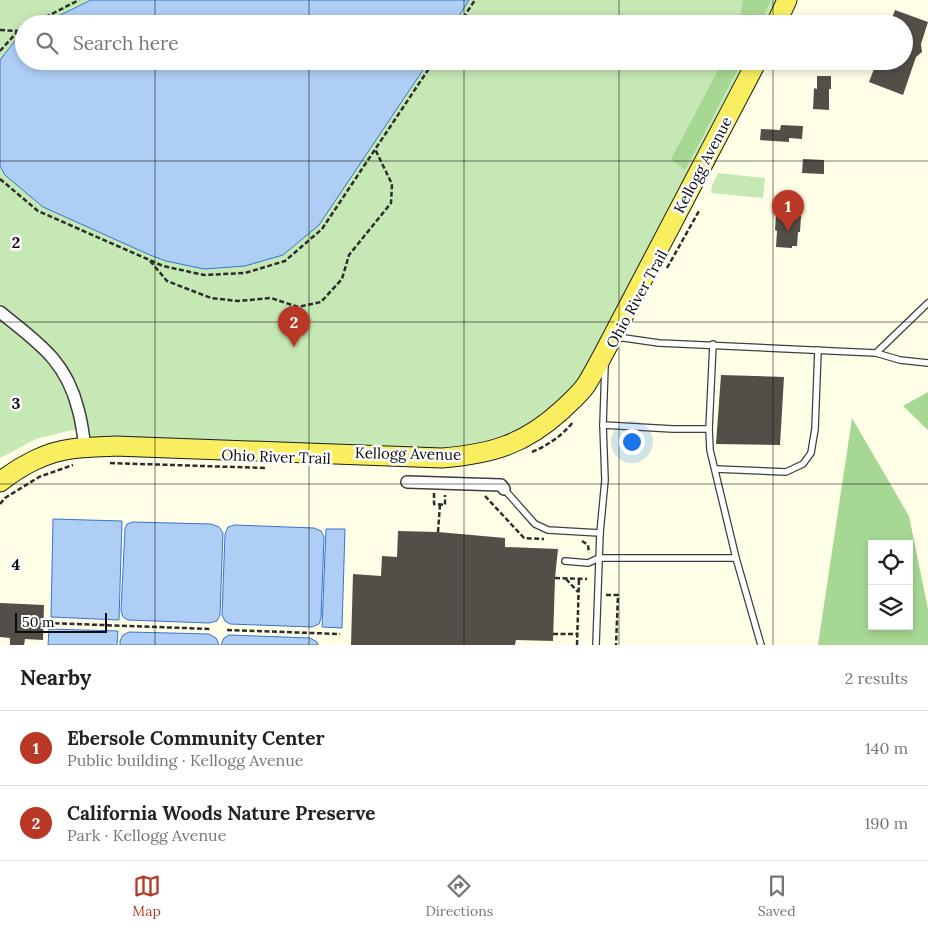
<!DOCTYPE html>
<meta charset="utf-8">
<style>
:root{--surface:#fff;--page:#f6f6f6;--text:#222;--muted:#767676;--line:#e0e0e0;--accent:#b93825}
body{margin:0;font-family:Lora,serif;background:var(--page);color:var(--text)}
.controls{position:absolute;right:15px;bottom:15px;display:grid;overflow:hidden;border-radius:0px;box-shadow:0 2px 8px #0003}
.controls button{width:45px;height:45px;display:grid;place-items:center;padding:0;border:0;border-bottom:1px solid var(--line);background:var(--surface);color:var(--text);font:25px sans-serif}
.scale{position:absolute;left:15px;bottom:12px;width:92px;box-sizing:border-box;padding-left:5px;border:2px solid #0b0b0b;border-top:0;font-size:14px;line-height:18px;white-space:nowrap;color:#0b0b0b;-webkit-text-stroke:4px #fff;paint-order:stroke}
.you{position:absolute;left:631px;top:441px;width:18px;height:18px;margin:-12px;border:4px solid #fff;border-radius:50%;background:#1a73e8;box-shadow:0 0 0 8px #1a73e833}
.badge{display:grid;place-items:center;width:32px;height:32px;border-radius:50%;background:var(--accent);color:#fff;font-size:16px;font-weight:700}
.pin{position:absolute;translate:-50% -41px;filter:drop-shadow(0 1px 2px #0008)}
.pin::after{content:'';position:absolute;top:26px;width:18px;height:15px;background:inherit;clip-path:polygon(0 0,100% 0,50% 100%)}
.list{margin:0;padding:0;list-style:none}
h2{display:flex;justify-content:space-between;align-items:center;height:65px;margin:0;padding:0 20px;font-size:21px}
h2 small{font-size:16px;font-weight:400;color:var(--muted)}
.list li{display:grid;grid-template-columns:32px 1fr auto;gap:15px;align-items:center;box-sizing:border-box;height:75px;padding:0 20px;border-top:1px solid var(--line)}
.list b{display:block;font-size:19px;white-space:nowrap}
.list p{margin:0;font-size:16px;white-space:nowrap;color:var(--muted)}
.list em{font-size:16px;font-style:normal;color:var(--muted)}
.icon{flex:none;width:28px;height:28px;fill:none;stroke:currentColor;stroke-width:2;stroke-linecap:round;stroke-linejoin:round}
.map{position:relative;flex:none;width:928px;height:645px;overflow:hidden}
.search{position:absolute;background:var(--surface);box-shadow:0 2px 8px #0003;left:15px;right:15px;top:15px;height:55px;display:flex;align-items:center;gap:12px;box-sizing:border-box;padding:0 18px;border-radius:28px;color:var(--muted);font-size:19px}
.sheet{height:215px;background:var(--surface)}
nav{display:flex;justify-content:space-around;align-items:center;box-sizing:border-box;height:70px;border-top:1px solid var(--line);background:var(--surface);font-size:14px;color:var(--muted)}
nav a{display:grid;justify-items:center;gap:2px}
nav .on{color:var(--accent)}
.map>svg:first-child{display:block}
.green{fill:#c5e8b4}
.forest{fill:#a6d893;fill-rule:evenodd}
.water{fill:#aecef5;stroke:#3675cc}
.building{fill:#534e47}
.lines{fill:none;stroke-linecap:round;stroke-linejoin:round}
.lane-casing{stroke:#3e3e3e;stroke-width:8}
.street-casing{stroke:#3e3e3e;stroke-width:14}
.primary-casing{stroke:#1c1c1c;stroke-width:21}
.path{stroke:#2d2d2d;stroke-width:2.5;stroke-dasharray:5 2.5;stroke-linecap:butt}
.lane{stroke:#fff;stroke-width:5.5}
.street{stroke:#fff;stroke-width:11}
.primary{stroke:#f8ee60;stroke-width:19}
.grid{fill:none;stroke:#0b0b0b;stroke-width:1;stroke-opacity:0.55}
.labels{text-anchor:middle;stroke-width:5;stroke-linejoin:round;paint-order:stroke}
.street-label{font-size:15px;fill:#0b0b0b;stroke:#fff}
.grid-label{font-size:16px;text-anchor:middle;font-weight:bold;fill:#0b0b0b;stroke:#fff;stroke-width:5;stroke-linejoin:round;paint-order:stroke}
</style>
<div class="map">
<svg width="928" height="645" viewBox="0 0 928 645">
<rect width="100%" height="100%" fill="#ffffe8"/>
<!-- green -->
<g class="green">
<path d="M0,0H787L776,24H24V61H757L585,386L488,452L85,447L81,429L68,431L36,439L0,458Z"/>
<path d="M718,173L765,178L763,198L711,193L712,185Z"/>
</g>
<!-- forest -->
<g class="forest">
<path d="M743,0H771L760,24H739Z"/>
<path d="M723,61H742L685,170L671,159Z"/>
<path d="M928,392V430L903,406Z"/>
<path d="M852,418L909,516L928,609V645H818ZM872,544H909V626H872Z"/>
</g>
<!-- water -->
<g class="water">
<path d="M91,0H469L454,24H42Z"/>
<path d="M24,32V61H429L319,225L283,255L245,266L204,269L166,261L150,255L43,207L5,175L0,166V60L21,33Z"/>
<path d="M53,519L122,521L119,620L51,617Z"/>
<path d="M133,522L211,524L219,527L223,533L220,615L217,621L209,623L128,620L123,617L121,611L125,529L127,524Z"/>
<path d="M235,525L314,528L321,531L324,537L321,618L319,624L312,627L230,624L225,621L222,615L225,534L228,527Z"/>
<path d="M326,529H345L342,628L322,627Z"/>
<path d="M49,629L118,631L117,645H48Z"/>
<path d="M129,632L209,634L216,638L219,645H120V641L123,635Z"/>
<path d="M229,635L310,638L317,642L318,645H221L224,638Z"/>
</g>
<!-- building -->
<g class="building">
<path d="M895,10L928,22L921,44L922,52L916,57L903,95L869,82L877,61H904V24H890Z"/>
<path d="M817,76H831V89H829V110L813,109L814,88L817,89Z"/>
<path d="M781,125L803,126L802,139L789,138V142L760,140L761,129L780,130Z"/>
<path d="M803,159L824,160V174L802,173Z"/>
<path d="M776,214L801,216L800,232H798L797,246H792V248L776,247L777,231L775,230Z"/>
<path d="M721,375L784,377L780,445L716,444Z"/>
<path d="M398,531L438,532L505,538V547L558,549L555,578L553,641L516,640L515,645H351L353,574L381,576L382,556L397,557Z"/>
<path d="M0,603L44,605L43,640L25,639L24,645H10V638L0,637Z"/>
</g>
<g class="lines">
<defs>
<g id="lane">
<path d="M617,337L659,343L876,353L900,360L928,363"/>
<path d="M876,353L928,303"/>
<path d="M605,366L603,425L673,429H709L713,344"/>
<path d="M715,469L786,472L803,464L811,453L815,429L818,350"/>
<path d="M504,489L535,524L548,530L600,533"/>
<path d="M736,558L761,645"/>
<path d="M565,561L588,563L599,558H736L710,450L709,429"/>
<path d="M596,645L600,533L605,480L603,425"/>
</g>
<g id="street">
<path d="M0,312C37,342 66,360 78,409C82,422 83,435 85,447"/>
<path d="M407,482L501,485L504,489"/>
</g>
<g id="primary">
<path d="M776,24L787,0"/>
<path d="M0,482C20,466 46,452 71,449C86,447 101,447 115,446L442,458C492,454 525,444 562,410C570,402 579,395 586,385C593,374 599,362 605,351L757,61"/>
</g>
</defs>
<!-- lane casing -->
<use href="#lane" class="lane-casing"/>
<!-- street casing -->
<use href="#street" class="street-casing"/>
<!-- primary casing -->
<use href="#primary" class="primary-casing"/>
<!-- path -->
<g class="path">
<path d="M32,24L79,0"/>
<path d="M459,24L475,0"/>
<path d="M0,30L18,31"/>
<path d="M0,51L18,31L24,28"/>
<path d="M0,179L38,211L163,266L204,275L245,273L285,261L322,229L434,61"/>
<path d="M150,261L167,281L211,298L238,301L271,298L298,307L321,302L342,279L349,255L391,203L392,184L375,149"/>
<path d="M667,268L699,211"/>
<path d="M532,452C548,445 562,436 573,422"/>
<path d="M110,463L265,468"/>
<path d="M434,493V504L445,505V495"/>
<path d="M485,496L524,538L544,539"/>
<path d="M0,504L5,498L39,477L73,465"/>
<path d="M438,532L440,504"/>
<path d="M582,541L588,545L589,553"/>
<path d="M555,578L587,579"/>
<path d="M566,579L578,592"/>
<path d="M606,595H618L616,645"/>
<path d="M47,623L211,629"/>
<path d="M227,630L340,634"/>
<path d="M553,634H577"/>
<path d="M577,645L579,578"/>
</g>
<!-- lane -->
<use href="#lane" class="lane"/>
<!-- street -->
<use href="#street" class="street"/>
<!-- primary -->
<use href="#primary" class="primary"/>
</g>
<!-- grid -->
<path class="grid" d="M155,0V24M309,0V24M464,0V24M619,0V24M773,0V24M155,61V645M309,61V645M464,61V645M619,61V645M773,61V645M0,161H928M0,322H928M0,484H928"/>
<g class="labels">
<!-- street labels -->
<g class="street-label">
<text transform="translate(703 165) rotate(-62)" y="5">Kellogg Avenue</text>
<text transform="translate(637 299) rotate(-61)" y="5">Ohio River Trail</text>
<text transform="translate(408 454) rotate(1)" y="5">Kellogg Avenue</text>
<text transform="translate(276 457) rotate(2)" y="5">Ohio River Trail</text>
</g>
</g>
<g class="grid-label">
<text x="16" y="248">2</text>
<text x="16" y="409">3</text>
<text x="16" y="570">4</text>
</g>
</svg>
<div class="controls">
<button><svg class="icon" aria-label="locate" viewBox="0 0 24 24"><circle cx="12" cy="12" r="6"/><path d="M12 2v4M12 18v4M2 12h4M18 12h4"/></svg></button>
<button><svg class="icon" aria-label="layers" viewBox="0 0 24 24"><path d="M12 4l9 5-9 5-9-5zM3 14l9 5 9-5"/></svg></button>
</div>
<div class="scale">50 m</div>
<div class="you"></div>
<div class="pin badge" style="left:788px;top:231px">1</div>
<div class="pin badge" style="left:294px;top:347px">2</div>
<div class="search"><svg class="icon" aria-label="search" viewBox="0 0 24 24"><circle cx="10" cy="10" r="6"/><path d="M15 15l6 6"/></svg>Search here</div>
</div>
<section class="sheet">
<h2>Nearby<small>2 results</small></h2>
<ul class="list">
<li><span class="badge">1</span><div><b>Ebersole Community Center</b><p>Public building · Kellogg Avenue</p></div><em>140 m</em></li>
<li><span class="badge">2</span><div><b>California Woods Nature Preserve</b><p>Park · Kellogg Avenue</p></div><em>190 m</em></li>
</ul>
</section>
<nav>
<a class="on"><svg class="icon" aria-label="map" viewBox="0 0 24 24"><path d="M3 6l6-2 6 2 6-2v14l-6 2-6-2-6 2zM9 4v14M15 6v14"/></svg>Map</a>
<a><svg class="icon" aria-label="directions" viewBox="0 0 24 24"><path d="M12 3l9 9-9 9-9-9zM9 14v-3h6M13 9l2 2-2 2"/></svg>Directions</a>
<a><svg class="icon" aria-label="saved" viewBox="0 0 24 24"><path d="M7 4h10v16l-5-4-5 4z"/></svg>Saved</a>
</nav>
